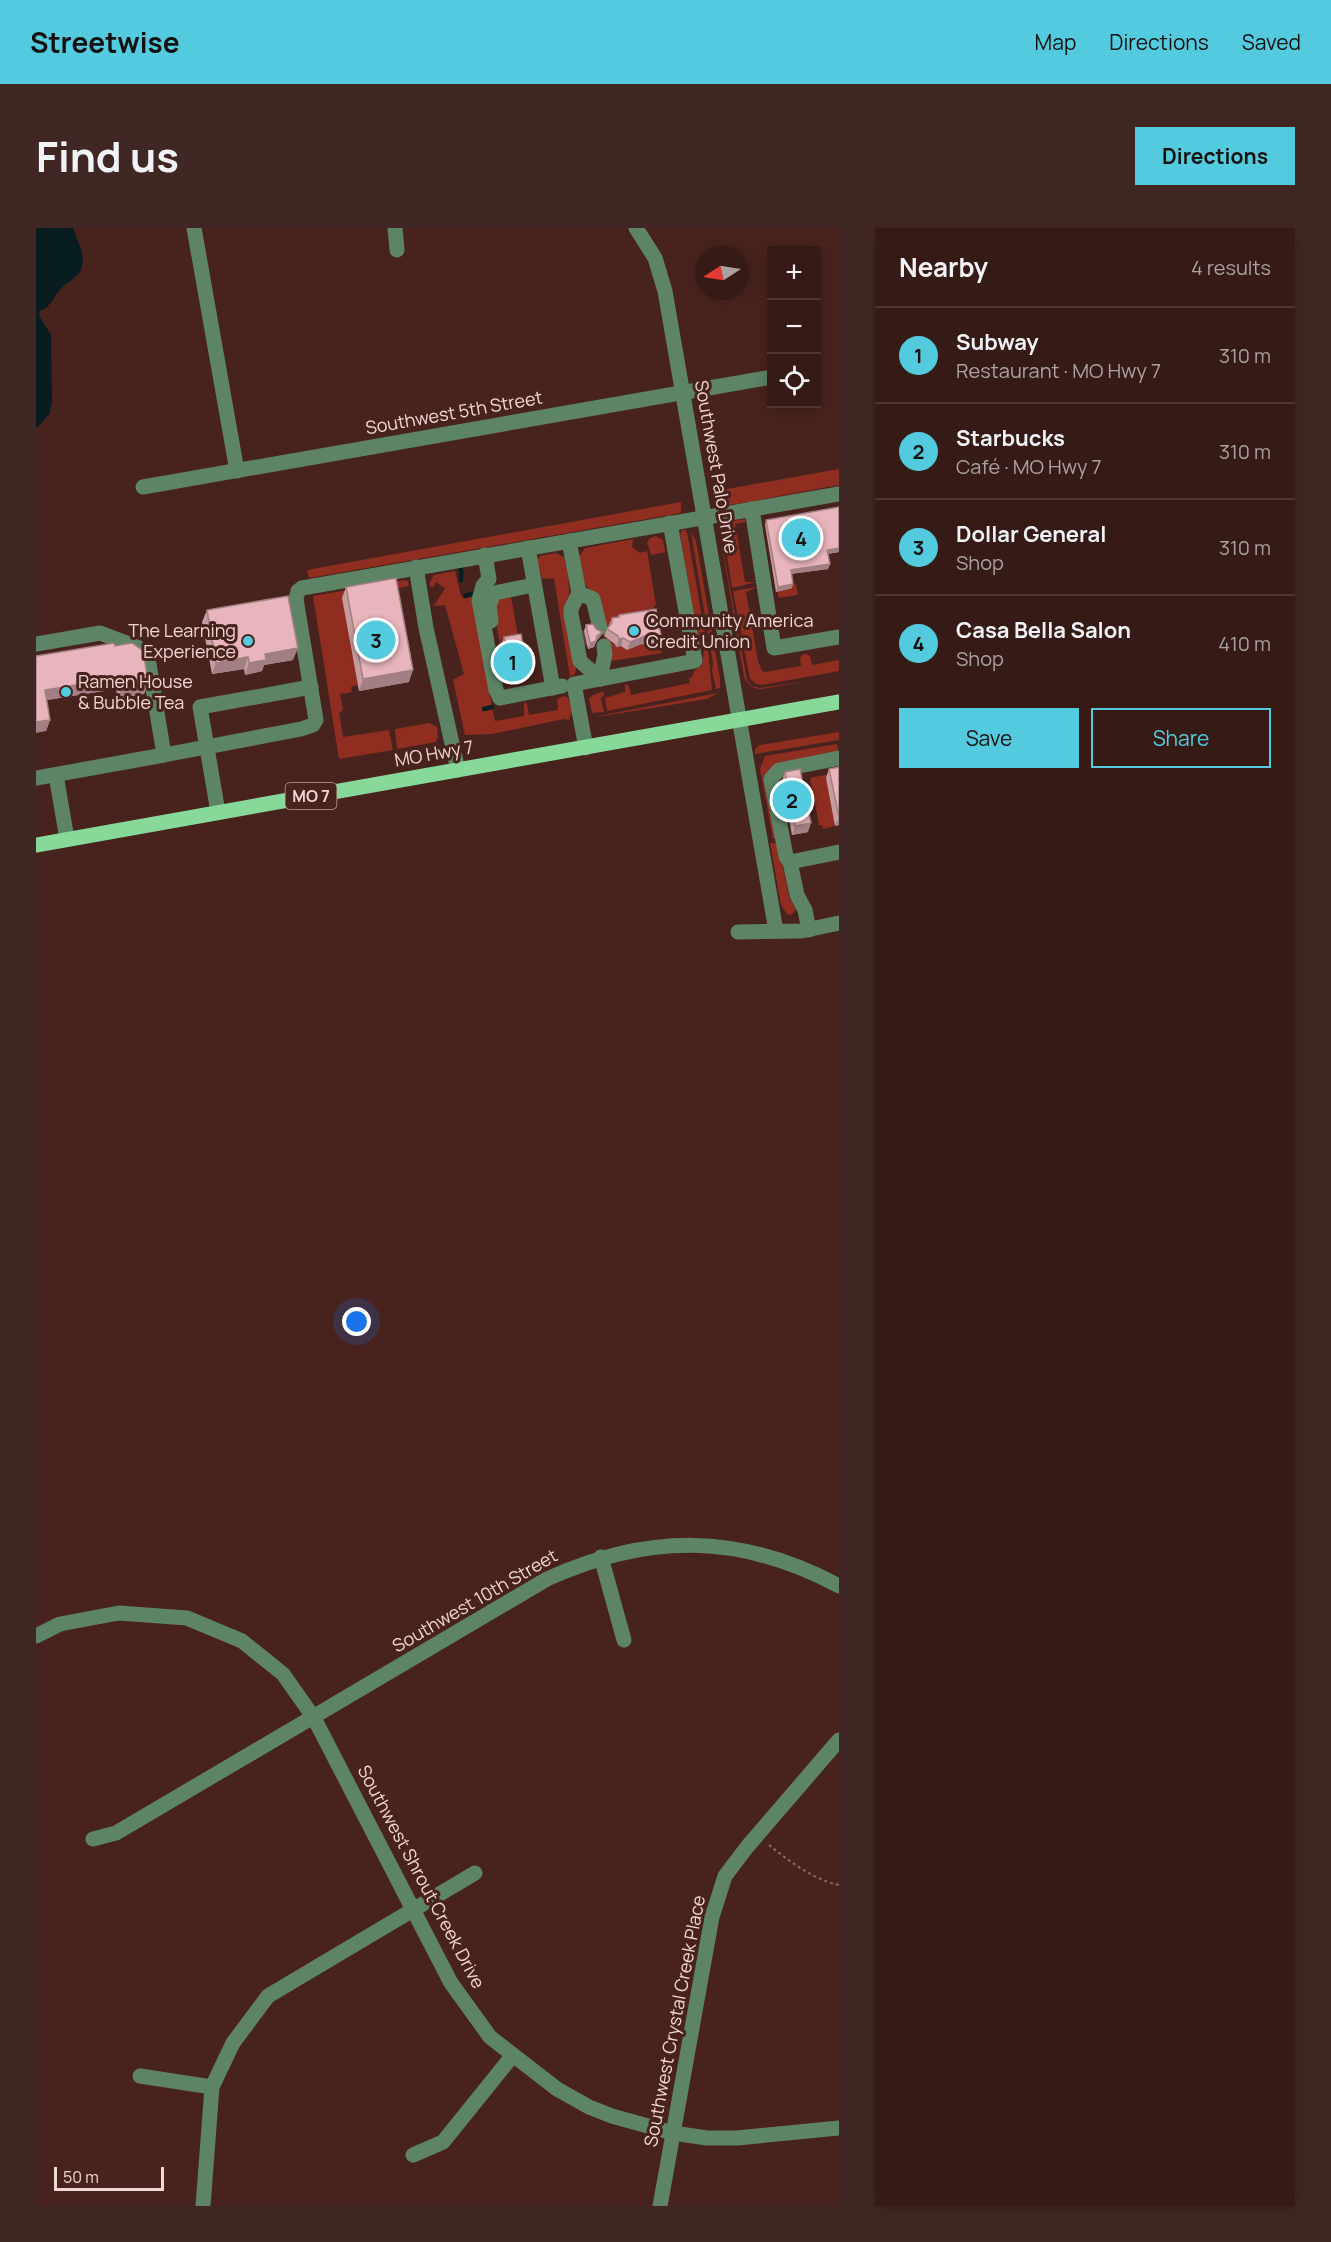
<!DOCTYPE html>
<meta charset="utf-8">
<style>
:root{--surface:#361a16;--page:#412723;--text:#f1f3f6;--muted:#aaa1a1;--line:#503835;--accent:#54cade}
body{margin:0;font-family:Manrope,sans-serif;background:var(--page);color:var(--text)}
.controls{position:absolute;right:18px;top:18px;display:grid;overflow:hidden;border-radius:0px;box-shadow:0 3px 15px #0003}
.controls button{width:54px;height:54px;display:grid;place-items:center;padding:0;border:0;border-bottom:2px solid var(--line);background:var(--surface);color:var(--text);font:30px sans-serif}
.compass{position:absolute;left:659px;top:18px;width:54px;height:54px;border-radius:50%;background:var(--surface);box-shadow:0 3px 15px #0003;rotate:258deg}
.scale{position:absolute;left:18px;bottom:15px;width:110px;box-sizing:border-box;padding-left:6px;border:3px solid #f0d7d2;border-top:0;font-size:16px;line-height:21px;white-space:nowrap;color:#f0d7d2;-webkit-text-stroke:4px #48231d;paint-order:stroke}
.you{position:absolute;left:321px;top:1094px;width:21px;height:21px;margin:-15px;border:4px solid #fff;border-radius:50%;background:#1a73e8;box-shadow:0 0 0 9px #1a73e833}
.badge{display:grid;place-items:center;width:39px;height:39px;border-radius:50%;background:var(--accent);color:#111;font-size:20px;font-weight:700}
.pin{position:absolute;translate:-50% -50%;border:3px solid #fff;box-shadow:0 2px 6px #0006}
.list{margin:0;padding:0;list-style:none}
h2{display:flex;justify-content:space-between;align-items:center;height:78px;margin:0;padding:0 24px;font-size:26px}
h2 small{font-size:20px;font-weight:400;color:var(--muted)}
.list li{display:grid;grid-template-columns:39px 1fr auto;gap:18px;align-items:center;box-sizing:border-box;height:96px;padding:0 24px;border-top:2px solid var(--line)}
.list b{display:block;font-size:22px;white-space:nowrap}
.list p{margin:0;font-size:20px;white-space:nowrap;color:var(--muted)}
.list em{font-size:20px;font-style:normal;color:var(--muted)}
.actions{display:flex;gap:12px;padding:18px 24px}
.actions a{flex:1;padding:14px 0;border:2px solid var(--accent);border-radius:0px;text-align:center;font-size:21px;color:var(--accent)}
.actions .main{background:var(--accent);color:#111}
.icon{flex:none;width:33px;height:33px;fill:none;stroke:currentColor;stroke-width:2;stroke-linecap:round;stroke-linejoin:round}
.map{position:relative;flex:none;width:803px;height:1978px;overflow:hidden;border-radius:0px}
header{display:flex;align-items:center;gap:36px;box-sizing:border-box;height:84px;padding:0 30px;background:var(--accent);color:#111}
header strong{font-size:28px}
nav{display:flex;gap:33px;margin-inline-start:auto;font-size:21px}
.intro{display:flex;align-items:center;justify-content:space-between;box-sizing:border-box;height:144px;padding:0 36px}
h1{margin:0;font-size:42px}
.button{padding:15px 27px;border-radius:0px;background:var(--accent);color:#111;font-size:21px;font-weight:700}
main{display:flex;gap:36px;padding:0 36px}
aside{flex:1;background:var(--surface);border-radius:0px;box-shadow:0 3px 15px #0003}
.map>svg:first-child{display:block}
.green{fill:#8f2d20}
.water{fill:#071d20}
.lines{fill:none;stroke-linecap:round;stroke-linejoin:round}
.stream{stroke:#071d20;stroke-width:4.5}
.minor-tunnel{stroke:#613e38;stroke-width:15;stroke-dasharray:15 8;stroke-linecap:butt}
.path{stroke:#896863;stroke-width:2;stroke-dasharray:3 3;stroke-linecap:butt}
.minor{stroke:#5e8466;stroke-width:15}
.major{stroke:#87d99a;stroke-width:15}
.wall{fill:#c79ca1}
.shaded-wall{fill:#a27f83}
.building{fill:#e7b5bb;stroke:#a27f83;stroke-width:1.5}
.poi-dot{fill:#54cade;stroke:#48231d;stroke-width:2}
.labels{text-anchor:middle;stroke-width:6;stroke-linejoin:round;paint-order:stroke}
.shield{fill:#48231d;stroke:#bea19c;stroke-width:1.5}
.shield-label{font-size:16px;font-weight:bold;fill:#f0d7d2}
.street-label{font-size:18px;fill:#f0d7d2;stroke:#48231d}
.poi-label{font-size:18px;fill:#f0d7d2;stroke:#48231d;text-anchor:start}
</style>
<header>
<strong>Streetwise</strong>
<nav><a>Map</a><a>Directions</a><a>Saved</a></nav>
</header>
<div class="intro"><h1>Find us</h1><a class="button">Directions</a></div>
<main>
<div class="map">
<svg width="803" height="1978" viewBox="0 0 803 1978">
<rect width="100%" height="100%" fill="#48231d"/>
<!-- green -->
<g class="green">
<path d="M803,241V257L727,271L725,273L682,278L679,264L685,262Z"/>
<path d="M645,274V285L273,350L271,342Z"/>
<path d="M708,291H710L709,294L699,296L709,354H721L696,360L686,295Z"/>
<path d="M683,299L711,452L716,458L724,460L777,452L726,461C717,461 712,457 708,449Z"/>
<path d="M646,302H650L652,309L671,417L664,418L644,307Z"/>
<path d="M655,304L660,313L684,451V460L680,461L676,442L677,435Z"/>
<path d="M620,308L627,312L629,324L615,327L611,314L614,310Z"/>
<path d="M597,311L596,319L604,325L611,323L620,377L618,378V382L609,383L588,418V420L595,421L608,416L625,420L626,425L575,433L563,372L548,355L543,329L549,320Z"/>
<path d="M520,325L528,329C536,358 533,385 536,414C537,424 543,436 539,446L534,449L518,350L506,351L501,332L504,328Z"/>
<path d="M419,343L425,368L436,367L456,478L448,480L449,481L456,480L459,493L488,488V474L491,476L493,487L522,482L521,471L528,468L531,469L537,481L533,492L528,491L456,506L429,507L417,452L428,446L409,377L398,378L409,360L400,354L396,360L393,356L398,347Z"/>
<path d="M369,352L372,353L373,358L307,370L322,457L315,459L316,464L304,466L307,482L303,485L307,509L353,502L357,522L303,531L277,368Z"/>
<path d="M760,356L762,366L760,367L743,370L739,357L741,359Z"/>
<path d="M722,359L710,364L722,433L726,443L729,444L765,438L764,430L767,426H770L774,428L776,437L803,432V443L726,457L720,456L714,451L697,363Z"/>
<path d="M475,368L482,408L466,411L469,427H466L457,378L459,372Z"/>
<path d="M672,421L676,462L571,483L569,470L589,464V456L593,458L595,467L654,455L653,450L656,449L659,442L666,438L668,422Z"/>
<path d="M566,464L569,465L565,471L568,484L556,485L553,471L557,467Z"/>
<path d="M682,465L671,471L561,489L568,487Z"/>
<path d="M393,495L401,499L402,509L400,514L361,521L359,501Z"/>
<path d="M803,504V512L719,526V521L724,517Z"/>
<path d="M801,516L803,526L742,537L741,609L737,611L724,541L729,528Z"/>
<path d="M803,544L798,598L787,601L786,597H783L774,550Z"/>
<path d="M734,615H742L753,669L760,682L755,687L751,686L745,677Z"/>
</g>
<!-- water -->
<path class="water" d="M0,0H37C41,14 53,30 43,45C38,52 28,56 22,64C15,73 15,79 3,83L4,89L15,107L16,173L14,185L0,201Z"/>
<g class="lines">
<!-- stream -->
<g class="stream">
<path d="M425,341V352"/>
<path d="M429,368L436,366"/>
<path d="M448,481L456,479"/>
</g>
<!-- minor-tunnel -->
<path class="minor-tunnel" d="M546,403L550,421"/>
<!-- path -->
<path class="path" d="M733,1617C753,1633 778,1652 803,1657"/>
<!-- minor -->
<g class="minor">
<path d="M158,0L201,243"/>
<path d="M359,0L361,22"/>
<path d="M600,0L619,30L629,63L740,703"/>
<path d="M107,259L736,149"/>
<path d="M716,281L738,420L803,409"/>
<path d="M533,313L543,365L535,381V386L544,433L564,451"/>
<path d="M492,320L517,460"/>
<path d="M449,327L453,351L447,358L443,372L460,462L464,470"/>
<path d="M380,339L390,400L422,542"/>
<path d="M543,365L557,371L564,400"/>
<path d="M455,393L453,377L458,365L498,357"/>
<path d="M0,416L64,405L101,419L109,426L113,436L128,527L0,550"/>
<path d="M564,451L569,426L568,418"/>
<path d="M464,470L526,458"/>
<path d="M550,520L538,456L659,433L634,295"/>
<path d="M128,527L265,501L277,497L280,492L260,371L262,363L266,360L803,266"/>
<path d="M20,547L31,611"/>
<path d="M182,584L164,479L275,459"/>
<path d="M754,634L750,628L735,551L743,542L803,530"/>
<path d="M773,702L769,682L761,667L754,634L803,624"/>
<path d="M702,704L765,703L803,695"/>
<path d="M565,1329L588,1412"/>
<path d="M0,1408L24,1396L83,1385L151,1390L206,1413L247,1446L278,1490L415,1755L454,1809L521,1861L553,1879L576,1888L637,1905L671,1910H701L803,1900"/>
<path d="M57,1611L80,1605L511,1351C613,1305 704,1305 803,1358"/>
<path d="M104,1848L176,1859"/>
<path d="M377,1927L407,1914L477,1827"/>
<path d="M167,1978L176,1859L197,1815L232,1768L439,1645"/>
<path d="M624,1978L676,1689L689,1648L711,1619L803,1512"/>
</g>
<!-- major -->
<path class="major" d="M0,617L803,474"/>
</g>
<!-- wall -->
<g class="wall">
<path d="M730,292L803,324L792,326L794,336L792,341L755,346L756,360L740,364L729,297Z"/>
<path d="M310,359L373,454L323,463L306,370Z"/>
<path d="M171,382L257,432L228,437L226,443L209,447L208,441L176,446L166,394Z"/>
<path d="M583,387L626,413L623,421L606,416L591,422L585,418L580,419L579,416L568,408L576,390L581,389Z"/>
<path d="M550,397L566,404L564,409L561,412L558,419L552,421L548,403Z"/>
<path d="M468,409L490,451L473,454L466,427L468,422L466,415Z"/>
<path d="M79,418L112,455L108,466L82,471L80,461L11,472L14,492L10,503L0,428Z"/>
<path d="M803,539V597L799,598L790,550L793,541Z"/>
<path d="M749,544L772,604L756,607L746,553Z"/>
</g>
<!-- shaded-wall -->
<g class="shaded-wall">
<path d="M803,320V324L789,326L791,322Z"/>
<path d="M794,336L792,341L753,346L755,342Z"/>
<path d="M757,356L756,360L740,364L742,359Z"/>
<path d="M566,404L564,409L559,414L560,413L558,419L552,421L554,415Z"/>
<path d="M609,408L606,416L591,422L594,414Z"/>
<path d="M587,410L585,418L580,419L583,411Z"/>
<path d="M262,420L257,432L228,437L226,443L209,447L213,435L229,426Z"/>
<path d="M212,429L208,441L176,446L180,435Z"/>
<path d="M377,442L373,454L323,463L327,451Z"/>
<path d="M492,445L490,451L473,454L475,448Z"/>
<path d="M85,449L80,461L5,473L9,462Z"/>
<path d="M112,455L108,466L82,471L86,459Z"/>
<path d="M14,492L10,503L0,505V494Z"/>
<path d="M803,589V597L799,598Z"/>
<path d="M775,595L772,604L756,607L759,598Z"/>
</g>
<!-- building -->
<g class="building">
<path d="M803,279V320L791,322L794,336L755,342L757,356L742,359L730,292Z"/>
<path d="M360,350L377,442L327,451L310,359Z"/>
<path d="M252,368L262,420L229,426L230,432L213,435L212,429L180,435L171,382Z"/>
<path d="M620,381L626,413L609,408L594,414L587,410L583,411L582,408L571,401L576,395V390L583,389V387Z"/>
<path d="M557,396L560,401L566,404L561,408L560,413L554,415L550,397Z"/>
<path d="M485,406L492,445L475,448L468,421H471L468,409Z"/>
<path d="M78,415L79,418L96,415L106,422L108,427L112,455L86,459L85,449L9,462L14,492L0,494V428Z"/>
<path d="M803,539V589L793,541Z"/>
<path d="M764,541L775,595L759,598L749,544Z"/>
</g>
<!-- markers -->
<g class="poi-dot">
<circle cx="598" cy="403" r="6"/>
<circle cx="212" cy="413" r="6"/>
<circle cx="30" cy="464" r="6"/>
</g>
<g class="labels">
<!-- shield labels -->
<rect class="shield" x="249.5" y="555" width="51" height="26" rx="4.5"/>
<g class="shield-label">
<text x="275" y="574">MO 7</text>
</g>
<!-- street labels -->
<g class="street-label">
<text transform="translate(418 185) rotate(-10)" y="6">Southwest 5th Street</text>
<text transform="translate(680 239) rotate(80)" y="6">Southwest Palo Drive</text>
<text transform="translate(398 526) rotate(-10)" y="6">MO Hwy 7</text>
<text transform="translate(439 1373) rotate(-30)" y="6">Southwest 10th Street</text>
<text transform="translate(385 1649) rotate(62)" y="6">Southwest Shrout Creek Drive</text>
<text transform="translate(639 1793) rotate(-79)" y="6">Southwest Crystal Creek Place</text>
</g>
<!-- poi labels -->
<g class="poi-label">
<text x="610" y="399">Community America<tspan x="610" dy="21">Credit Union</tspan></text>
<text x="200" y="409" text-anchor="end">The Learning<tspan x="200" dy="21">Experience</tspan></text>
<text x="42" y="460">Ramen House<tspan x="42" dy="21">&amp; Bubble Tea</tspan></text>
</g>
</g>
</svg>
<div class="controls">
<button>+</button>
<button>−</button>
<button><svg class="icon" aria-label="locate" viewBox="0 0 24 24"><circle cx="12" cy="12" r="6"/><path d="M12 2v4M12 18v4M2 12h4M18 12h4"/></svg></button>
</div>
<svg class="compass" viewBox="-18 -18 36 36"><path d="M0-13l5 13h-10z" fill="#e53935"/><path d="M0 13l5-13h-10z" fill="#aaa1a1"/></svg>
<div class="scale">50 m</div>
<div class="you"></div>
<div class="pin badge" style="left:477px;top:434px">1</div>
<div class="pin badge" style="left:756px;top:572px">2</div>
<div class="pin badge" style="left:340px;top:412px">3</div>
<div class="pin badge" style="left:765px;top:310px">4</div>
</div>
<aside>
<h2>Nearby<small>4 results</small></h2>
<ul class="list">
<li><span class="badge">1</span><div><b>Subway</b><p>Restaurant · MO Hwy 7</p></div><em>310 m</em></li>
<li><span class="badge">2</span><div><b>Starbucks</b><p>Café · MO Hwy 7</p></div><em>310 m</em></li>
<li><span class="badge">3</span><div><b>Dollar General</b><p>Shop</p></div><em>310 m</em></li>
<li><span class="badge">4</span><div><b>Casa Bella Salon</b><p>Shop</p></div><em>410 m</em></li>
</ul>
<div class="actions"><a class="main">Save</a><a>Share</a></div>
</aside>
</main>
